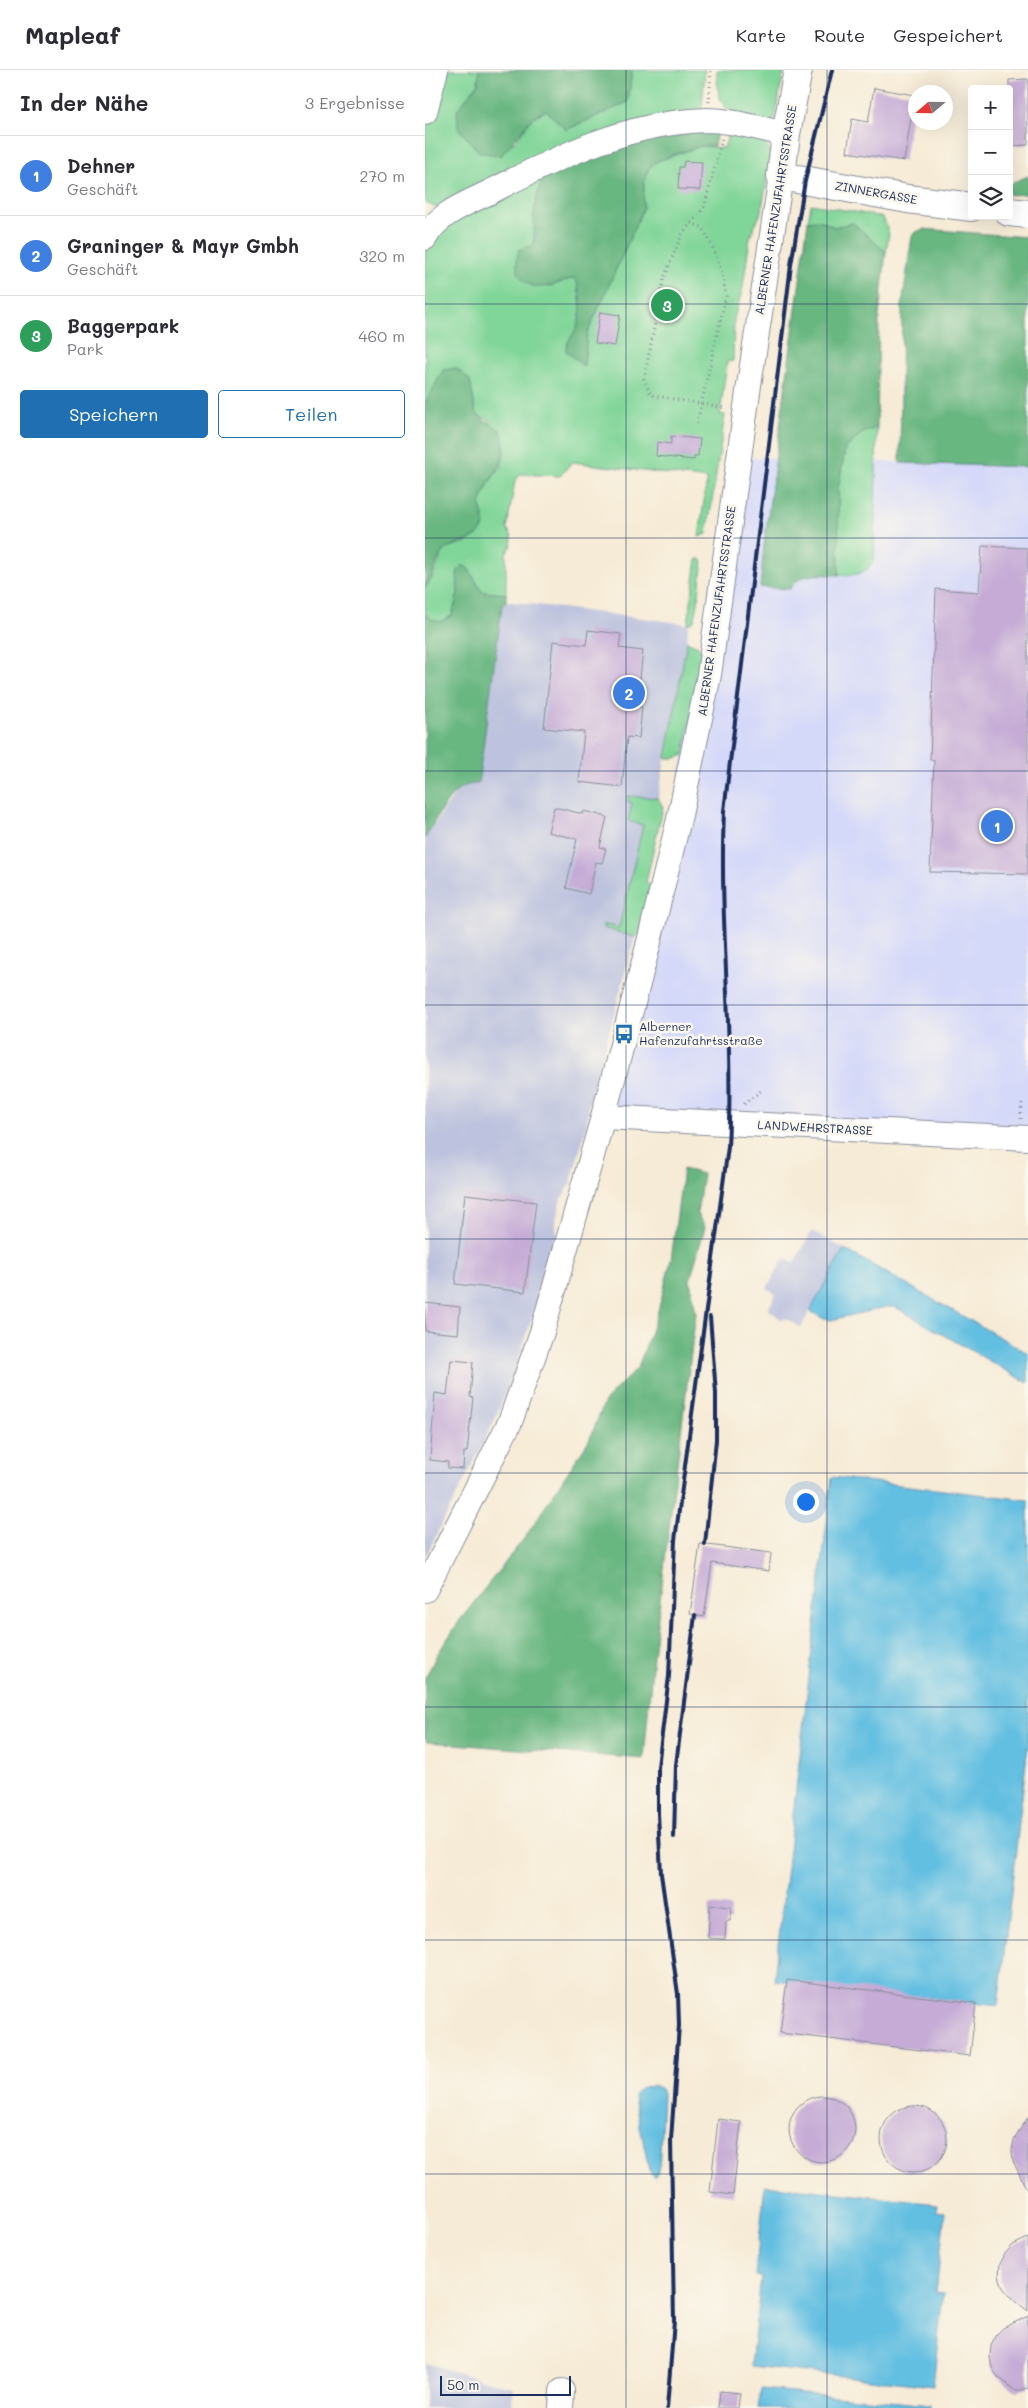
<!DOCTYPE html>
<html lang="de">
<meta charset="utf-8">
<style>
:root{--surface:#fff;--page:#f2f2f3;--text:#2b2b33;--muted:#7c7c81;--line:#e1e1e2;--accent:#1f6fb2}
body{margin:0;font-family:Mali,sans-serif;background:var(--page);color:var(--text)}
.controls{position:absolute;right:15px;top:15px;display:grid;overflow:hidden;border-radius:5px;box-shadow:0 5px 20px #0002}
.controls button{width:45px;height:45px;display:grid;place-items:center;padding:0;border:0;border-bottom:1px solid var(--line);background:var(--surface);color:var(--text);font:25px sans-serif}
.compass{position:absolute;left:483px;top:15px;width:45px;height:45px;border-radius:50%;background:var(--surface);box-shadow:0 5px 20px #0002;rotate:250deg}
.scale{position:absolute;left:15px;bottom:12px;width:131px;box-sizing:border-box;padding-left:5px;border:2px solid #1b2f5e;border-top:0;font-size:14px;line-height:18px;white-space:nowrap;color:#1b2f5e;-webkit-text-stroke:4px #fbf7ec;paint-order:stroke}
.you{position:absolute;left:380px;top:1431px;width:18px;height:18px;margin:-12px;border:4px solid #fff;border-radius:50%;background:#1a73e8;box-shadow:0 0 0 8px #1a73e833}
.badge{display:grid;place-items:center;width:32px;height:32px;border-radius:50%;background:var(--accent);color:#fff;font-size:16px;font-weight:700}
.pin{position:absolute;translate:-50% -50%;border:2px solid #fff;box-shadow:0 1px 5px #0006}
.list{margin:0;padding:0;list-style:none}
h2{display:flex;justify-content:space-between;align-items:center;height:65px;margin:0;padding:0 20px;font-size:21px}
h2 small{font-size:16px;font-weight:400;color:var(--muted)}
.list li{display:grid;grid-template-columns:32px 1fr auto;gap:15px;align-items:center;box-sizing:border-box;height:80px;padding:0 20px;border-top:1px solid var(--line)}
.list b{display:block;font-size:19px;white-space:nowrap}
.list p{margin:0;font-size:16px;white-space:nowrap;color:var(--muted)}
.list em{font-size:16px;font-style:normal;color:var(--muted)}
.actions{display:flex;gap:10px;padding:15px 20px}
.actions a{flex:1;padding:11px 0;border:1px solid var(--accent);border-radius:5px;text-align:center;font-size:18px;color:var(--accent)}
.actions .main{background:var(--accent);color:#fff}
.icon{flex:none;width:28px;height:28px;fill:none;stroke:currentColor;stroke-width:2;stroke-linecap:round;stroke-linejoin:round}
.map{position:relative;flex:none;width:603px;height:2338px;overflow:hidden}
header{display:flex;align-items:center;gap:30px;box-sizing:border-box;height:70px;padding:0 25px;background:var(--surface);border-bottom:1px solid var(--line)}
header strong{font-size:24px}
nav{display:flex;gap:28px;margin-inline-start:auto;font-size:18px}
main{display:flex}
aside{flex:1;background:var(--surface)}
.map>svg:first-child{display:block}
.built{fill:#d4d8f9}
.industrial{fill:#bdc3de}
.green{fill:#80d598;stroke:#4e827b}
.forest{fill:#68b680;stroke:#42726f}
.water{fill:#63bfe1;stroke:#3f77a0}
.building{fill:#c5abd6}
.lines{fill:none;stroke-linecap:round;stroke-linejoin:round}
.minor-casing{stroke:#888d9a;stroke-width:26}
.major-casing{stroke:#888d9a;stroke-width:30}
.path{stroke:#888d9a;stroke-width:3;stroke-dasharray:1 4;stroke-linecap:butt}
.minor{stroke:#fff;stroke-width:24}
.major{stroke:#fff;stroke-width:28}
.rail{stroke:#1b2f5e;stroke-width:4}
.grid{fill:none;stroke:#1b2f5e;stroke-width:1;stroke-opacity:0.55}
.labels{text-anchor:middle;stroke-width:5;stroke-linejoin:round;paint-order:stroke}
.street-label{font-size:12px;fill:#1b2f5e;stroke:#fbf7ec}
.poi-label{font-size:12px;fill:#1b2f5e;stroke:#fbf7ec;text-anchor:start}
</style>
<header>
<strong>Mapleaf</strong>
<nav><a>Karte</a><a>Route</a><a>Gespeichert</a></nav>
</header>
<main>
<aside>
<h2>In der Nähe<small>3 Ergebnisse</small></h2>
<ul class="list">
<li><span class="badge" style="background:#3f7fe0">1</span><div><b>Dehner</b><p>Geschäft</p></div><em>270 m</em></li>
<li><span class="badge" style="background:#3f7fe0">2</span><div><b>Graninger &amp; Mayr Gmbh</b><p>Geschäft</p></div><em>320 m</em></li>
<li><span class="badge" style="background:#2e9e5b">3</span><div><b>Baggerpark</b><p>Park</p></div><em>460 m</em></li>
</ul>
<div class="actions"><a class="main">Speichern</a><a>Teilen</a></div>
</aside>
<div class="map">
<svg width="603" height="2338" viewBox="0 0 603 2338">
<rect width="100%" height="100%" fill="#fbf7ec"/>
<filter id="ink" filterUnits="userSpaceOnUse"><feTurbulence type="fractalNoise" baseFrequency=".02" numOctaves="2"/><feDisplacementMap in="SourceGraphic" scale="10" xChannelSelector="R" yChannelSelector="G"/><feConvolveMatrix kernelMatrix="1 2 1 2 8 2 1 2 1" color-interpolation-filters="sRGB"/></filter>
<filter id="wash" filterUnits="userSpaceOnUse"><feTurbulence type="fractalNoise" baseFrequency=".0096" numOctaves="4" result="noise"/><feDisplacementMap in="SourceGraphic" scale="20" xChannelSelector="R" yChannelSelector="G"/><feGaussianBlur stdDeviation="1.12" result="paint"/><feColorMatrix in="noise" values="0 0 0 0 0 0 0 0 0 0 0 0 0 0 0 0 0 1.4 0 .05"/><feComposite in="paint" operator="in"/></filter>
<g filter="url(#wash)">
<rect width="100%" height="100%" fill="#f6ebd6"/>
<!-- built -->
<path class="built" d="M314,387L603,397V1068L178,1047L222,880Z"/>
<!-- industrial -->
<g class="industrial">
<path d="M81,531L263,554L262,571L233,728L203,726L218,755L221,812L210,867L163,1038L164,1041L161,1058L145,1115L136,1129L130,1154L132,1164L119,1210L92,1295L68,1354L0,1487V768L33,719L45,713L53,714L77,536Z"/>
<path d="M387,1161L419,1179L376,1257L359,1248L357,1250L343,1239L351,1224L342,1218L359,1188L369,1193Z"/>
<path d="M0,2293L89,2318L86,2338H0Z"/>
</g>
<!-- green -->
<g class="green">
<path d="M17,0H54L53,14L32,40L89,73L108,47L122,40L141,60L203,32L207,0H280L277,37L271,44L18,137H9L0,132V62Z"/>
<path d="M292,0H359L350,48L347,53C308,44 291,47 292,0Z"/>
<path d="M305,60L338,71L346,83L339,127L335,145L325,167L318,217L309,249L308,291L302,292L295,344L300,345L282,464L274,467L282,409L147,392L135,406L96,404L90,411L82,458L87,467L86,476L81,483V524L57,522L43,498L32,516L33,523L27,546L15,552L6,549L0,543V518L6,510L18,482L27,476L42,472L58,459L59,452L55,433L65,411L77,396L64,350L51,344L45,310L0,334V182L11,161L126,97C121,106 114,116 112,126C109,140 112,168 106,178L125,215L149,208L152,212C156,227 158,244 151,259C147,267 141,272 141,281L158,296L162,264L218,139L219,113L223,100L230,92L276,76L299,78Z"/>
<path d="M386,134L458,147L464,164L461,182L428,153L409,157L394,150L383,151Z"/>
<path d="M452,357L449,490C442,504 429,506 414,505L413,419L420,379L436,364Z"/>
<path d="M272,489H276L278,492C274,512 275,532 269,551L263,554Z"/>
<path d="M262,571L273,576L277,583L259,685L251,688H241Z"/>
<path d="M203,726L233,728L238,737L221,812L226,815L215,863L210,867L178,858V854L194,858L218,755L203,751L207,733L203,732Z"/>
</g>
<!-- forest -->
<g class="forest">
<path d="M54,0H207L203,32L141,60L121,40L108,47L76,86L54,82L33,58L32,40L53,14Z"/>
<path d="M293,58L289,76H276L250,84L230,92L223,100L219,113L218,139L162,264L159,296L141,281C141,272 147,267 151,259C158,244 156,227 152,212L149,208C138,211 125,218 115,217C94,216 88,197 94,180L102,176L106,178C112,168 108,154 109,143C111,130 114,119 118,108L182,74Z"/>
<path d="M603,106V124L584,125V114Z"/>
<path d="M394,150L409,157L428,153L461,182L454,246L452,357L436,364L420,379L413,419L414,505C395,505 376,501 365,519L335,517L340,467L383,151Z"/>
<path d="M498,159L603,167V397L475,393L477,236L487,166L489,163Z"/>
<path d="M31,298L45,310L51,344L76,361C85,396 73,393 60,421C59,424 56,429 56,432C54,441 62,449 58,458C49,475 31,469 19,481C10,490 8,508 0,518V334L18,300Z"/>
<path d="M37,495L43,498L57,522L81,524V531L77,536L53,714C27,711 12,749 0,768V543L6,549L15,552L27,546L33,523L32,503Z"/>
<path d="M258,1099L278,1104L272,1144L280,1157L265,1210L271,1243L228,1586L219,1689L3,1672L0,1669V1609L11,1586L35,1550L101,1466L164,1370L181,1329L213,1297L232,1245L246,1190Z"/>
</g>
<!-- water -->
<g class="water">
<path d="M419,1179L603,1283V1313L470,1237H462L406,1250L399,1249L385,1241Z"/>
<path d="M407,1407L603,1430V1675L573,1936L349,1910Z"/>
<path d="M231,2016L236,2019L238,2024L234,2101L229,2107L224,2100L209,2027L211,2022L217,2017Z"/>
<path d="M340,2115L512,2134L511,2141L520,2142L511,2222L518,2223L508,2316L326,2296L336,2207L330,2206Z"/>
<path d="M336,2319L506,2335V2338H333Z"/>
</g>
<g id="blocks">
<!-- building -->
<g class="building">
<path d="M603,9V75L584,76V10Z"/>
<path d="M449,18L490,25L479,91L422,82L427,49L443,52Z"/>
<path d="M259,91L277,92L275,120L253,119L254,97H258Z"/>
<path d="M175,242L195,245L190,276L170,273Z"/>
<path d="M246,366L275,369L273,386H269V390L231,386L232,372L246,374Z"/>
<path d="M557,476L603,478V804L505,802L509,690H505L511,519L554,522Z"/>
<path d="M163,560L196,564L194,578L218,581L212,636L217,637L214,668L202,667L197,717L154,712L159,662L119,658L128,571L161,575Z"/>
<path d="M129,737L158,744L159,741L182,747L175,777L181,779L177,793L171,792L164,824L141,818L152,769L123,762Z"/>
<path d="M40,1124L111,1132L100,1222L30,1214Z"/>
<path d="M0,1233L35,1237L33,1264L0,1261Z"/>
<path d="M26,1290L48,1292L45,1327L48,1328L42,1382H39L38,1399L23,1398V1392L5,1390L10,1323L22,1325Z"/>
<path d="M275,1474L346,1483L344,1501L287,1493L279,1547L265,1544Z"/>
<path d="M285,1835L306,1837L305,1851H301L300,1869L283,1868Z"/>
<path d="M362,1910L551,1933L545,1986L355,1963Z"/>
<circle cx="397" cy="2059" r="33"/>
<circle cx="489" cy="2069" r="33"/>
<path d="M603,2047V2122L588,2091L587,2080L589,2070Z"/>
<path d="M293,2049L316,2052L308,2125L285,2122Z"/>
<path d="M603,2168V2241L583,2225L577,2216L574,2205L575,2194L580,2184L588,2175Z"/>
<path d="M603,2246V2318L591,2321L573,2307L567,2298L565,2287L566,2276L570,2266L578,2258Z"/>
<path d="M295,2321L315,2323L313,2338H293Z"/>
</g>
</g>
</g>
<g filter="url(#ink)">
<use href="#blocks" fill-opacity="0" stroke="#888d9a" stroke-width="1"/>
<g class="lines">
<defs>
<g id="minor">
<path d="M0,42L11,0"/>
<path d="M0,168C13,143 43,133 67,121C135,86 204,52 282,50C308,50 335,59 361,64"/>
<path d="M178,1047L603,1068"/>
<path d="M0,1520L85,1352L117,1262L178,1047L222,880L255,745L284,605L324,315L356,106"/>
<path d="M136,2338L137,2321"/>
</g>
<g id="major">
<path d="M373,0L361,64L356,106L483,129L547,137"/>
<path d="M584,142L603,144"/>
</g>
</defs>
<!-- minor casing -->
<use href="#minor" class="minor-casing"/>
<!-- major casing -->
<use href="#major" class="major-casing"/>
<!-- path -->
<g class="path">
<path d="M284,32L286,0"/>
<path d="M297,69L279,138L257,164L239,208L219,309L226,325L300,338"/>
<path d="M266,153L277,157C290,179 298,200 301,226L271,357"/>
<path d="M319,1034L338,1019"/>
<path d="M596,1049L597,1029"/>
</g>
<!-- minor -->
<use href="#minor" class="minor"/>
<!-- major -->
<use href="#major" class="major"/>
<!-- rail -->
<g class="rail">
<path d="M280,1474L291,1370V1323L285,1247"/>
<path d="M249,1767L251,1695L270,1545"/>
<path d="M242,2338L249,2251L246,2070L254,1955L253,1924L236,1804L233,1744V1697L244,1606L250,1470L303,1077C309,965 294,853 299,741L366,195L380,111L407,0"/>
</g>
</g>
</g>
<!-- grid -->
<path class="grid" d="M201,0V2338M402,0V2338M0,234H603M0,468H603M0,701H603M0,935H603M0,1169H603M0,1403H603M0,1637H603M0,1870H603M0,2104H603"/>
<!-- icons -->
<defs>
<symbol id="bus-bare" viewBox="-9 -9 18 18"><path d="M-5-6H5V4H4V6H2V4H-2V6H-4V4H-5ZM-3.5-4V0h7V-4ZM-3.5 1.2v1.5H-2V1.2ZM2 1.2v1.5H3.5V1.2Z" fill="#1f6fb2" stroke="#fbf7ec" stroke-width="2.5" paint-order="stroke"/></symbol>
</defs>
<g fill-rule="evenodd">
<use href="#bus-bare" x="185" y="950" width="28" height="28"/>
</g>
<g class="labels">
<!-- street labels -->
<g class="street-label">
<text transform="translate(451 123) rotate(10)" y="4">ZINNERGASSE</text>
<text transform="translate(351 140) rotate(-81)" y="4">ALBERNER HAFENZUFAHRTSSTRASSE</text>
<text transform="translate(292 541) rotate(-82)" y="4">ALBERNER HAFENZUFAHRTSSTRASSE</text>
<text transform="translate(390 1058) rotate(3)" y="4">LANDWEHRSTRASSE</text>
</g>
<!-- poi labels -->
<g class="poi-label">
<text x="214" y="961">Alberner<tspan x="214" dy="14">Hafenzufahrtsstraße</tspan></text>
</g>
</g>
</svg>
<div class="controls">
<button>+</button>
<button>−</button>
<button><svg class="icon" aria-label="layers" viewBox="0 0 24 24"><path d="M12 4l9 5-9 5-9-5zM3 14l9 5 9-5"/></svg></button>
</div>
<svg class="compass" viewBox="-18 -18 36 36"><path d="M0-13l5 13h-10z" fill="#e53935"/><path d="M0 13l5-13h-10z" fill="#7c7c81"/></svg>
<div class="scale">50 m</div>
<div class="you"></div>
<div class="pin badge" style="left:572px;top:756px;background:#3f7fe0">1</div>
<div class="pin badge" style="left:204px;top:623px;background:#3f7fe0">2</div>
<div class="pin badge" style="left:242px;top:235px;background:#2e9e5b">3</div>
</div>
</main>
